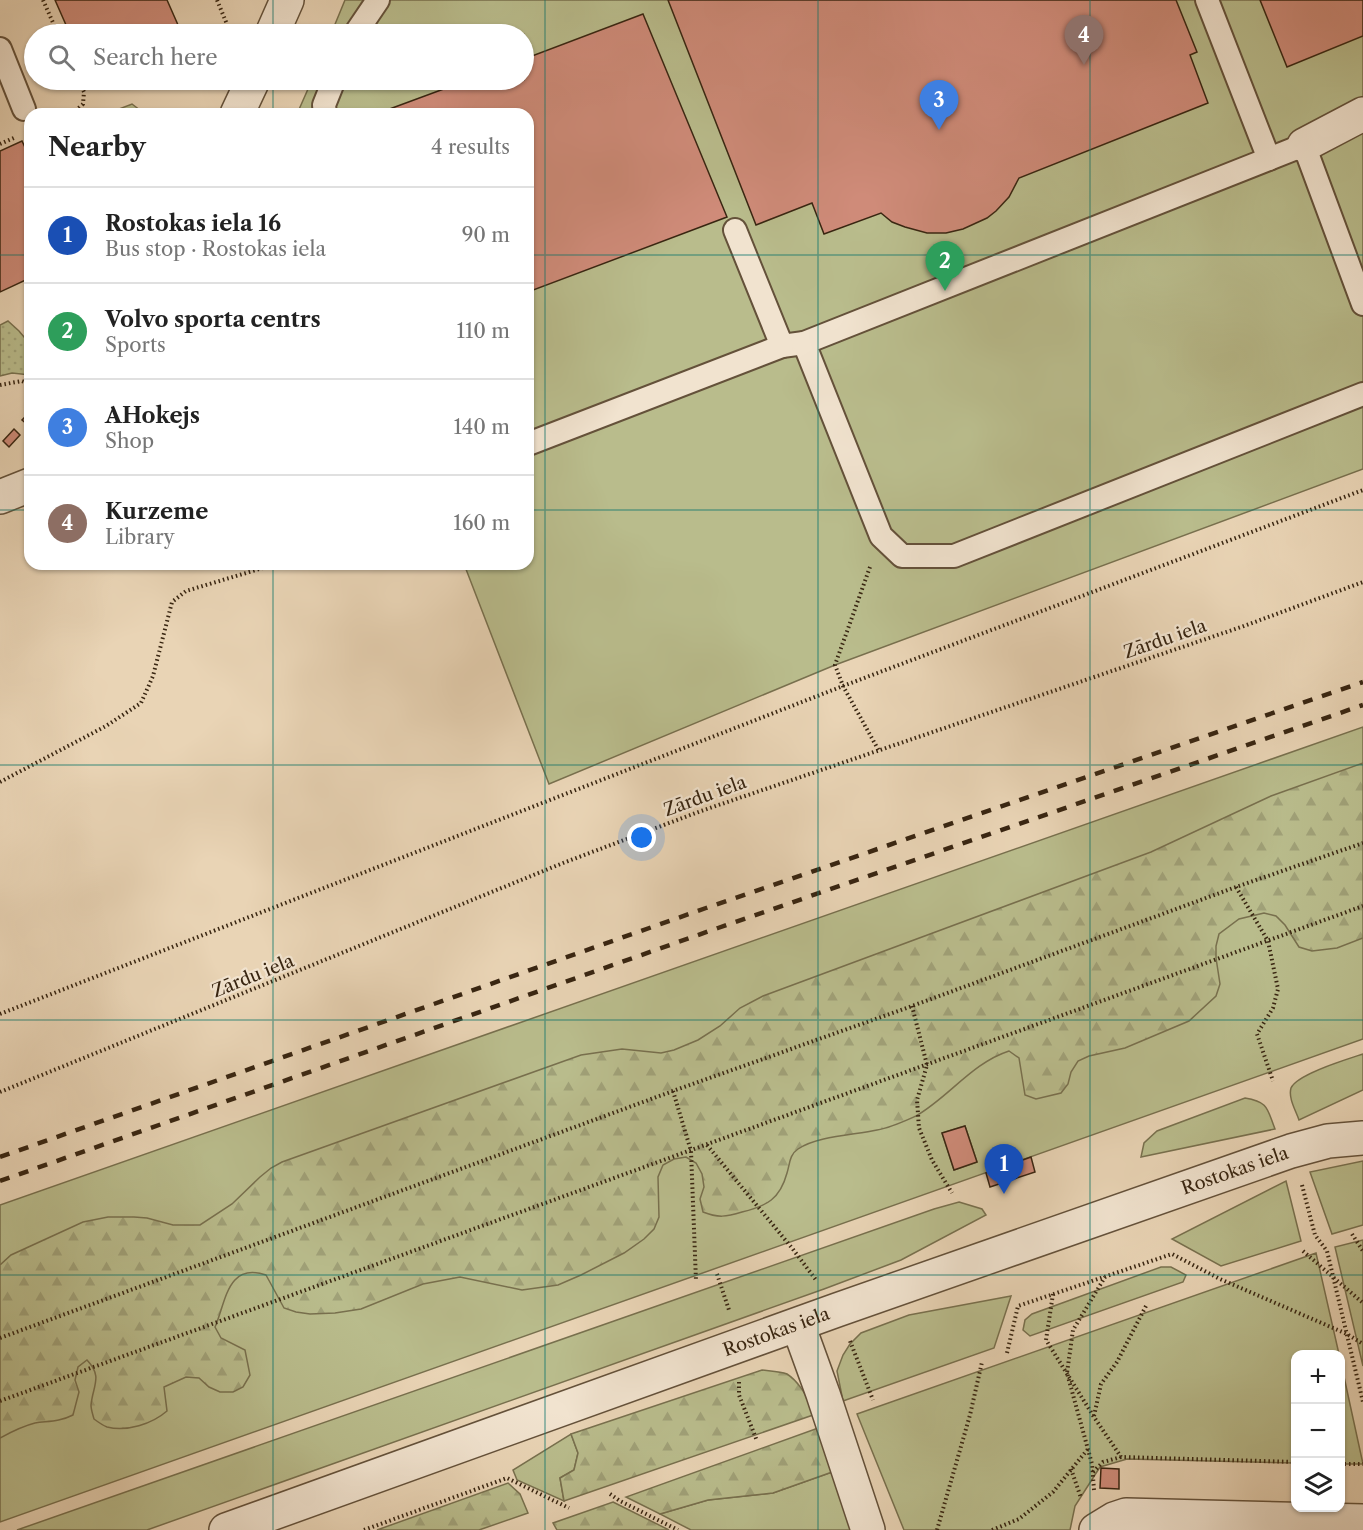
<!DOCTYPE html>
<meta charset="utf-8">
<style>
:root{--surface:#fff;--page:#f6f6f6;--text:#222;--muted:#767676;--line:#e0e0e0;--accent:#8f2418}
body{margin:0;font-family:"Libre Caslon Text",serif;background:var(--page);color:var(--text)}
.controls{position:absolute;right:18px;bottom:18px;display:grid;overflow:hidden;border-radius:12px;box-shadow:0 2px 4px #0004}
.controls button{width:54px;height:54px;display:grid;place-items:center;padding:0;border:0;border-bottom:2px solid var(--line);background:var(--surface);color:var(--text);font:30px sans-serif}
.you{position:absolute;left:642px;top:838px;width:21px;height:21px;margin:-15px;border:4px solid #fff;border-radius:50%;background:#1a73e8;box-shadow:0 0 0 9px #1a73e833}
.badge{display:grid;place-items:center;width:39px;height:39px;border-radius:50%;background:var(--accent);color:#fff;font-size:20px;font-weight:700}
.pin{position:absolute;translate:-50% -50px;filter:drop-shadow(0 2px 3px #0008)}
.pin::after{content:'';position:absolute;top:32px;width:21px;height:18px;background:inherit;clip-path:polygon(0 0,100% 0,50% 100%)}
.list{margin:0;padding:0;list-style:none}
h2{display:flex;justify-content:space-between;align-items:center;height:78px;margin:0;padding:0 24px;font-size:26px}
h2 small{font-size:20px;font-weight:400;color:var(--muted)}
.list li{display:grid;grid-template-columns:39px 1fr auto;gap:18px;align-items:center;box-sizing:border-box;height:96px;padding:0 24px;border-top:2px solid var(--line)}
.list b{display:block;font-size:22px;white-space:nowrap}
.list p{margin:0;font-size:20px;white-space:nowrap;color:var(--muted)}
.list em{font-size:20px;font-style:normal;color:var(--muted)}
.icon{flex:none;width:33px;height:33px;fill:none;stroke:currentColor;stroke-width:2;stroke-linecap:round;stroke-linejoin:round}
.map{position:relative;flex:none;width:1363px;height:1530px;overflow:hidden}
.search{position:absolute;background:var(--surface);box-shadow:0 2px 4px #0004;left:24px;top:24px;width:510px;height:66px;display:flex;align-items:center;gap:15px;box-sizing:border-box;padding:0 21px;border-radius:33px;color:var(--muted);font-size:22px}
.panel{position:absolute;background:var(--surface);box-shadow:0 2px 4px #0004;left:24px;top:108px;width:510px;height:462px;border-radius:18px}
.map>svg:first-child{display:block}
.grass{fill:#b9bc8c;stroke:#78704e;stroke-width:1.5;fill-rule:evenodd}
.forest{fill:url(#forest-firs);stroke:#78704e;stroke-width:1.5}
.park{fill:url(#park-dots);stroke:#78704e;stroke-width:1.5}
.building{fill:#cf8b79;stroke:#382511;stroke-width:1.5}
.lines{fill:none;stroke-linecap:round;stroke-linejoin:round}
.service-casing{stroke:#64513a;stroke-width:26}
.minor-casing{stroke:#64513a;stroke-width:36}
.tertiary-casing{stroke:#64513a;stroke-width:36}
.path{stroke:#382511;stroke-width:4;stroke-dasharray:1.5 3;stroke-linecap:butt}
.service{stroke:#f1e3cf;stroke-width:22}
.minor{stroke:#f1e3cf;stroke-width:33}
.tertiary{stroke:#f1e3cf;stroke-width:33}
.rail{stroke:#382511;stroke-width:4.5;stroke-dasharray:10 10;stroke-linecap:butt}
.grid{fill:none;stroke:#0f766e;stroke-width:1.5;stroke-opacity:0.55}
.labels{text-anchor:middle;stroke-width:4.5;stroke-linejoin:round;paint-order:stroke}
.street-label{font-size:18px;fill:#382511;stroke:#f1e3cf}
</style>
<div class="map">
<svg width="1363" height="1530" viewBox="0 0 1363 1530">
<defs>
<pattern id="forest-firs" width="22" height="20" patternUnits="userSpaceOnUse" patternTransform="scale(1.5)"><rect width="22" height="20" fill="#b9bc8c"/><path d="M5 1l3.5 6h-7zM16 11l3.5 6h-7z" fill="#a0a178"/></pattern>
<pattern id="park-dots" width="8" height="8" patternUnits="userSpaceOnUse" patternTransform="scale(1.5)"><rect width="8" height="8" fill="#b9bc8c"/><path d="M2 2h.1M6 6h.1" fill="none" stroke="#a0a178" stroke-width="1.8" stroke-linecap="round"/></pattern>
</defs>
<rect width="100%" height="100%" fill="#e9d4b5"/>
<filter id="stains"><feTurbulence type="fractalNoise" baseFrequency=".00333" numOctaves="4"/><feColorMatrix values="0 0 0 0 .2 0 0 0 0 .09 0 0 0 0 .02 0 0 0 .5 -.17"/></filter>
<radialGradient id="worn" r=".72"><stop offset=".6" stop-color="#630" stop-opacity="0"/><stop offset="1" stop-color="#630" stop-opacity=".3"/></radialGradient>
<!-- grass -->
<g class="grass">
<path d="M345,0H1363V469L835,665L549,784L464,564H528V114H297L312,80H524V34H331Z"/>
<path d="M1363,727V1039L0,1522V1205ZM965,1126L977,1162L954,1170L942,1133Z"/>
<path d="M1363,1054V1090L1299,1120C1296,1111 1288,1098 1291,1088C1297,1074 1348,1059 1363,1054Z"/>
<path d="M1245,1098C1269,1102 1267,1109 1275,1129L1141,1157L1144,1143L1157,1131Z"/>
<path d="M1363,1161V1225L1332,1234L1310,1172Z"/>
<path d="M1286,1181L1301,1241L1221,1266L1172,1239Z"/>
<path d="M959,1202L982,1209L986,1215L901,1260L824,1289L147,1530H17L934,1209Z"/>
<path d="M1363,1240V1366L1335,1247Z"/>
<path d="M1316,1253L1339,1354H1296L1295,1463L1127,1459L1100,1467L1075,1506L1070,1530H904L857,1414Z"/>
<path d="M1161,1267H1171L1186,1275L1183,1282L1030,1336L1023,1330L1025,1320L1032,1314Z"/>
<path d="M1011,1296L994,1348L843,1401L837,1371L843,1355L850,1344L861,1333L909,1315Z"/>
<path d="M1341,1363L1363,1464H1341Z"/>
<path d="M571,1434L578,1453L574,1470L560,1478L564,1501L517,1480L513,1470Z"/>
<path d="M835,1471L853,1530H691L660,1514L708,1500L773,1493Z"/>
</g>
<!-- forest -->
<g class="forest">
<path d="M1363,763V938L1337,948L1312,951L1299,947L1285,925L1276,916L1264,913L1239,919L1219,934L1216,946V958L1220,984L1216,996L1189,1021L1125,1048L1089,1056L1078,1061L1071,1072L1068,1084L1061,1093L1036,1099L1025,1095L1019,1058L1009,1051C972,1063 949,1097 916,1116C905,1121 890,1128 877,1130C854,1135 817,1136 798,1149C789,1155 790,1164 787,1173C780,1199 767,1206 742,1212C726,1217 718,1218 703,1212L700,1199L704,1187L702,1174L696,1163L686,1157L674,1159L663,1165L658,1177L659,1217L654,1229L644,1239L624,1253L581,1275L558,1285L522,1290L460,1277L423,1284L361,1309L335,1313L310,1314L296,1312L284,1308L266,1275C227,1262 226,1302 215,1327L221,1338L245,1350L250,1375L243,1387L233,1392H220L209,1387L199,1378L186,1377L164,1387L167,1411C152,1424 127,1432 107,1427C102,1425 98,1422 94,1419C93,1415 91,1410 91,1405C93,1385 103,1377 87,1360L78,1367L75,1380L79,1392L73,1415C59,1422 49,1421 35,1423C23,1426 11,1432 0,1438V1265L11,1255L83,1222L108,1217H134L147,1218L173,1225H200L232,1204L260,1177L271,1168L282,1162L581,1055L622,1049L661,1053L674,1050L698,1040L720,1026L740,1008L763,996L1151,852L1271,796Z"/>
<path d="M762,1370C770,1371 780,1371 787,1374C801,1383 808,1400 816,1414L564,1501L560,1478L574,1470L578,1453L571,1434Z"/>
<path d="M821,1427L835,1471L773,1493L708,1500L660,1514L626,1497Z"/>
<path d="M508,1483L520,1494L528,1513L479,1530H377Z"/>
<path d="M613,1502L669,1530H557L553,1523Z"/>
</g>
<!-- park -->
<g class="park">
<path d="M132,104L145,114H106Z"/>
<path d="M8,321L19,331L30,344V375L12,373L0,376V325Z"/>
</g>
<!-- building -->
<g class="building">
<path d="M55,0H167L182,34H70Z"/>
<path d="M668,0H1176L1197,52L1190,55L1208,103L1019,178L1009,197L996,211L987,218L963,229L946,233H927L905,227L892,222L881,213L824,234L812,203L756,225Z"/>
<path d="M1260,0H1363V36L1287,67Z"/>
<path d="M643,14L727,217L528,292V114H376L468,80H524V59Z"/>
<path d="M90,80H112L93,88Z"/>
<path d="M22,141L30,158V278L0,292V151Z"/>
<path d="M30,412V425L29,426L22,420Z"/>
<path d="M14,429L20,435L9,447L3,441Z"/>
<path d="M965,1126L977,1162L954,1170L942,1133Z"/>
<path d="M1031,1157L1035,1172L990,1187L986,1173Z"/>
<path d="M1101,1468L1119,1469V1489L1100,1488Z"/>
</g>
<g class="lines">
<defs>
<g id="service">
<path d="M1207,0L1269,159"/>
<path d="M355,34L378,0"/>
<path d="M0,49L24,109"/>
<path d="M325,114L324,105L334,80"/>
<path d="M735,230L782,346L804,343L1304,145L1363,304"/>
<path d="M804,343L881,536L902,556H954L1363,394"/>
<path d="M528,444L782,346"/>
</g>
<g id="minor">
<path d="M272,34L287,0"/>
<path d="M237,114L253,80"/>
<path d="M1304,145L1363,114"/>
<path d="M0,497L30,485"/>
<path d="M798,1325L823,1394L868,1530"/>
<path d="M1096,1530L1114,1519L1126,1515L1363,1521"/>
</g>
<g id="tertiary">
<path id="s1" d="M226,1530L837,1310L1291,1151L1328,1141L1363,1138"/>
</g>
</defs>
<!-- service casing -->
<use href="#service" class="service-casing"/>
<!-- minor casing -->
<use href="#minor" class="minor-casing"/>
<!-- tertiary casing -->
<use href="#tertiary" class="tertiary-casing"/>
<!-- path -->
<g class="path">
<path d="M43,0L58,34"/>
<path d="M217,0L231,34"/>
<path d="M72,114L83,104L84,92L78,80"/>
<path d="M0,144L16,137"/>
<path d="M0,385L22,381L30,384"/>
<path d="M870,567L835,665L843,686L879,751"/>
<path d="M0,782L106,726L141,703L153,676L172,602L186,591L276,564"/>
<path d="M1236,887L1268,941L1278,989L1273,1008L1257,1034L1273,1081"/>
<path d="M912,1006L927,1065L917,1100L919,1128L932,1160L952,1193"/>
<path d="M0,1014L843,686L1363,490"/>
<path d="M673,1091L691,1151L696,1281"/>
<path d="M0,1092L563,863L701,811L1244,626L1363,582"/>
<path d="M707,1145L792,1248L816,1280"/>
<path d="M1302,1185L1315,1235L1327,1251L1363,1402"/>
<path d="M1352,1234L1363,1251"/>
<path d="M1303,1251L1363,1303"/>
<path d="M717,1274L729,1310"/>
<path d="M1053,1294L1046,1340L1094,1417L1121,1457L1296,1462"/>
<path d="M0,1338L673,1091L912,1006L1236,887L1363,843"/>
<path d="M850,1341L873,1400"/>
<path d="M1007,1353L1018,1306L1172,1254L1220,1279L1347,1334L1363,1344"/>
<path d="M739,1382V1395L757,1441"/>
<path d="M0,1401L1363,906"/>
<path d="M1094,1416L1101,1384L1117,1362L1147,1304"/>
<path d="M1340,1464H1363"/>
<path d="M1071,1469L1081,1498"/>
<path d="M1093,1472L1103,1462L1121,1457"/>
<path d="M1094,1490L1092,1464L1067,1373L1073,1330L1105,1277"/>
<path d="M610,1494L620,1501L678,1530"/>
<path d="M364,1530L507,1478L569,1508"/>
<path d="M937,1530L970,1415L982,1362"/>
<path d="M992,1530L1019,1519L1053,1492L1088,1449"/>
</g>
<!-- service -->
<use href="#service" class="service"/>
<!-- minor -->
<use href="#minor" class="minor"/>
<!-- tertiary -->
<use href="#tertiary" class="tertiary"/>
<!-- rail -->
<g class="rail">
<path d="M0,1157L706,908L1363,682"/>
<path d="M0,1181L718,928L1363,705"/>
</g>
</g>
<!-- grid -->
<path class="grid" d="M273,0V34M545,0V1530M818,0V1530M1090,0V1530M273,80V114M0,255H30M528,255H1363M0,510H30M528,510H1363M273,564V1530M0,765H1363M0,1020H1363M0,1275H1363"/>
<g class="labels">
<!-- street labels -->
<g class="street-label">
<text transform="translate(1165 639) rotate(-19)" y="6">Zārdu iela</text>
<text transform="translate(705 796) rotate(-20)" y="6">Zārdu iela</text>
<text transform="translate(253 976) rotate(-22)" y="6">Zārdu iela</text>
<text dy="6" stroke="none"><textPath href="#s1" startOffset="1071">Rostokas iela</textPath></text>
<text dy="6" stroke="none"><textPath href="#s1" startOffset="585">Rostokas iela</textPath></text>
</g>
</g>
<rect width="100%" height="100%" filter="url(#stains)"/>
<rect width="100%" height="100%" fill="url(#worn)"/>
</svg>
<div class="controls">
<button>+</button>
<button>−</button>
<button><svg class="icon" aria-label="layers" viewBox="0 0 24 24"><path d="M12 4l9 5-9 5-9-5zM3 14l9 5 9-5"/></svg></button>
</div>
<div class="you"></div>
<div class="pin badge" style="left:1004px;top:1194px;background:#1a4fb4">1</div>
<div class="pin badge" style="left:945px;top:291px;background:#2e9e5b">2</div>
<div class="pin badge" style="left:939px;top:130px;background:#3f7fe0">3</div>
<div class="pin badge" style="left:1084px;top:65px;background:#8d6e63">4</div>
<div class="search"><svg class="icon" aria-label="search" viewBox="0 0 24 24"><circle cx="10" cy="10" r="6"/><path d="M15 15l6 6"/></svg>Search here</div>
<section class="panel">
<h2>Nearby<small>4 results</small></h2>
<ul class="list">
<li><span class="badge" style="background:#1a4fb4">1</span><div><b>Rostokas iela 16</b><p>Bus stop · Rostokas iela</p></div><em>90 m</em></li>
<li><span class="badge" style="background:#2e9e5b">2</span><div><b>Volvo sporta centrs</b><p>Sports</p></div><em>110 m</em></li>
<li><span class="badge" style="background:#3f7fe0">3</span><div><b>AHokejs</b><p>Shop</p></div><em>140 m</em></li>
<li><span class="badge" style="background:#8d6e63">4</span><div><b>Kurzeme</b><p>Library</p></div><em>160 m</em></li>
</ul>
</section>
</div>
